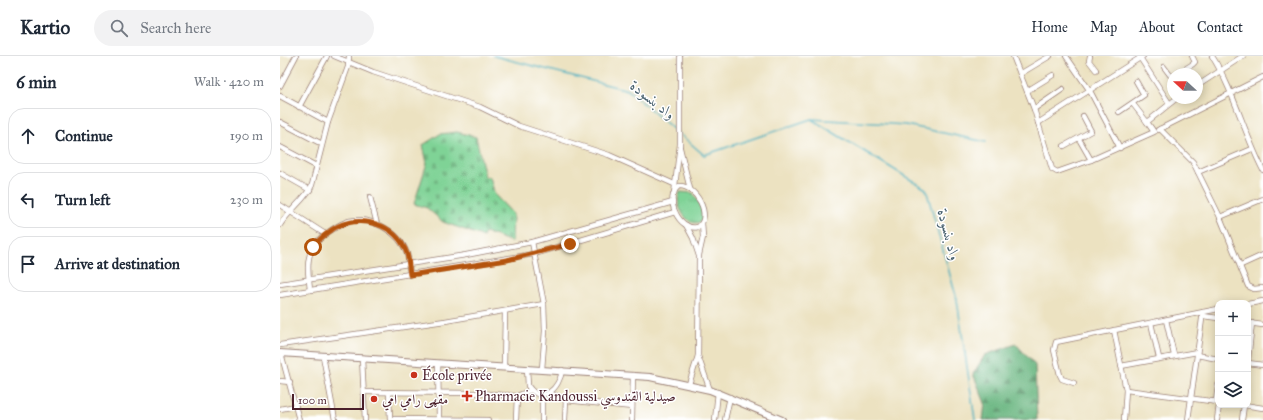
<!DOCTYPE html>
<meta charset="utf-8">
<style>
:root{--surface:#fff;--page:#f2f2f3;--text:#1f2937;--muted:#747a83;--line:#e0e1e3}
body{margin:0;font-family:"IM FELL Great Primer",Amiri,serif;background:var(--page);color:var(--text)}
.controls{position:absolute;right:12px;bottom:12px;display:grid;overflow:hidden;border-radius:8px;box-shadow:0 2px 10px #0003}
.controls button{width:36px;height:36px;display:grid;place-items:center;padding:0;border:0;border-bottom:1px solid var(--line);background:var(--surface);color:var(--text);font:20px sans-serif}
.compass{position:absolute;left:887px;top:12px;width:36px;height:36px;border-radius:50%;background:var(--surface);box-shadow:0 2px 10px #0003;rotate:291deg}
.scale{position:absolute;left:12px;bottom:10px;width:72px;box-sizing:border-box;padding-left:4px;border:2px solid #4a1f2b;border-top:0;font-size:11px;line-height:14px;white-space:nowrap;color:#4a1f2b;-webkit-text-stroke:3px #fff;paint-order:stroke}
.stop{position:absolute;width:12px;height:12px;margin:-9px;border:3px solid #b45309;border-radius:50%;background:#fff}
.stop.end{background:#b45309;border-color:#fff;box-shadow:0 1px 4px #0008}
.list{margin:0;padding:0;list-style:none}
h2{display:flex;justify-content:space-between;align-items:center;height:52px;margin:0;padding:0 16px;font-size:17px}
h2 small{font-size:13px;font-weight:400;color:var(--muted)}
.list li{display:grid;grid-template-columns:26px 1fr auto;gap:12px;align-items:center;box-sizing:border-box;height:56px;margin:0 8px 8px;padding:0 8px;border:1px solid var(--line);border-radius:16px}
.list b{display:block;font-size:15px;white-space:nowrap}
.list em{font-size:13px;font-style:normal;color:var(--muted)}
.icon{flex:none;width:22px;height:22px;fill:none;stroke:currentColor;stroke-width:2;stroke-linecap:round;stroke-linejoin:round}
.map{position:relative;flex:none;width:983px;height:364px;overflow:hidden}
header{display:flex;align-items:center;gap:24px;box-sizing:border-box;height:56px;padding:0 20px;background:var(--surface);border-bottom:1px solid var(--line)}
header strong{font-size:19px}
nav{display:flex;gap:22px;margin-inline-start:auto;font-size:14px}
.search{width:280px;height:36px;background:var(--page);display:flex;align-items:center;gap:10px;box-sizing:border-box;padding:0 14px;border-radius:22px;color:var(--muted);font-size:15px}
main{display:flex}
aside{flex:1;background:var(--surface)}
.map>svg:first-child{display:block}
.forest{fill:url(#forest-firs);stroke:#586a55}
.cemetery{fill:url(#cemetery-stones);stroke:#647960}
.park{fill:url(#park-tufts);stroke:#647960}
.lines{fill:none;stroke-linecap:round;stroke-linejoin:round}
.stream{stroke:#40adbe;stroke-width:1.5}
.minor-casing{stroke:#9b8076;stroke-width:6}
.major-casing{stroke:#9b8076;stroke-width:8}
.minor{stroke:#fff;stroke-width:4.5}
.major{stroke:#fff;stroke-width:6}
.route{stroke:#b45309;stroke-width:5}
.poi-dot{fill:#c8321e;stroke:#fff;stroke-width:1.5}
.labels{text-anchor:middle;stroke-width:3;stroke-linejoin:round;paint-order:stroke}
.poi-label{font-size:14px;fill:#4a1f2b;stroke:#fff;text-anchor:start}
.water-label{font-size:15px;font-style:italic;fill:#465f6d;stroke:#fff}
</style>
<header>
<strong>Kartio</strong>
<div class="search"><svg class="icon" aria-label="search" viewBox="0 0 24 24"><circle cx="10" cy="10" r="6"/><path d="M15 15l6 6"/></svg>Search here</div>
<nav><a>Home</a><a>Map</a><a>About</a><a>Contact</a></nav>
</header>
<main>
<aside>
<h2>6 min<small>Walk · 420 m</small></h2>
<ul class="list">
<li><svg class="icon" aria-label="ahead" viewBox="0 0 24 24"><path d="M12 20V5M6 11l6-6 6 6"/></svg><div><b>Continue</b></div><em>190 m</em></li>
<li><svg class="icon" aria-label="left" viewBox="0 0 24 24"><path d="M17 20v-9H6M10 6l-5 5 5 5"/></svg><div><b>Turn left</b></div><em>230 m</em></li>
<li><svg class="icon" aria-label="arrive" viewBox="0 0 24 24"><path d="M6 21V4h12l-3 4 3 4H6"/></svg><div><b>Arrive at destination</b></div></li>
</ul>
</aside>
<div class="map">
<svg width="983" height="364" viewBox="0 0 983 364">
<defs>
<pattern id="forest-firs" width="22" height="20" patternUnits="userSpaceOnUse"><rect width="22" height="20" fill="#67b57f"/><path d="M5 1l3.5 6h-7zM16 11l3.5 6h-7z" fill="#579368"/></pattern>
<pattern id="cemetery-stones" width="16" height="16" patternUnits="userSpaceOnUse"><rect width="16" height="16" fill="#7fd396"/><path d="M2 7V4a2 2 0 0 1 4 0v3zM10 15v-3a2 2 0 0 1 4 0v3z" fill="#6fb581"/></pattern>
<pattern id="park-tufts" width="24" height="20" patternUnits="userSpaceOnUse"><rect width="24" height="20" fill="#7fd396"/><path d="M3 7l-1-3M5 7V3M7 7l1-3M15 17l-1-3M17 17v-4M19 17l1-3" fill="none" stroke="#6fb581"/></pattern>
</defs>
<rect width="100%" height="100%" fill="#fff"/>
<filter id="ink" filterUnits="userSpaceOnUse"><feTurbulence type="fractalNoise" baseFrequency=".025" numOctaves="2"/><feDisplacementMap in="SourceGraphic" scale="8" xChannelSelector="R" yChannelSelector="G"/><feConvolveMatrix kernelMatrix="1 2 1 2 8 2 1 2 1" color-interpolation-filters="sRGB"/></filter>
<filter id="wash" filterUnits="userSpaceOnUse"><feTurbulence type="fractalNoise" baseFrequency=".012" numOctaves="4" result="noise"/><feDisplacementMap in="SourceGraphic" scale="16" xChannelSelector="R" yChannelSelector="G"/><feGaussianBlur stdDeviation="0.9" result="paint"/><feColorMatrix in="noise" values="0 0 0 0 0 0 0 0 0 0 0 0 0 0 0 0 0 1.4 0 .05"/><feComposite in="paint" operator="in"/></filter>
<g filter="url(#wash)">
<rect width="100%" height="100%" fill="#ece2c1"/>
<!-- forest -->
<path class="forest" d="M736,288L755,309L757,364H703L705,347L693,318L705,299Z"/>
<!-- cemetery -->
<path class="cemetery" d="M177,76L196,81L205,121H210L215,139L233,158L232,186L205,176L203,181L199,179L163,166L147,152L134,148L147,107L143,89L160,78Z"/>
<!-- park -->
<path class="park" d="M400,136L413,137L422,152V165C408,174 393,148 400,136Z"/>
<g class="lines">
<!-- stream -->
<g class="stream">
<path d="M214,0L348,34L399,78"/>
<path d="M532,63L626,69L706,86"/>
<path d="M402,80L424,99L531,63L646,133L677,244L695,364"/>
</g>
</g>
</g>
<g filter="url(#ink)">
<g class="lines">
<defs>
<g id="minor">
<path d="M54,0L93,16L200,51L239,70L329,99L394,128"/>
<path d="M733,0L754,53L772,113L777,116L811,104L874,76L867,66L897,42"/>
<path d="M786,0L810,35L840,92"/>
<path d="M810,0L809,5L816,14"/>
<path d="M859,0L889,47"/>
<path d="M932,0C954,35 964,77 983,114"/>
<path d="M884,11L890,19L893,20"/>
<path d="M740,18L770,0"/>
<path d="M897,18L913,8L915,6L912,0"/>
<path d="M0,30L16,0"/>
<path d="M917,30L963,0"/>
<path d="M747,35L773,19"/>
<path d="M0,40L48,66"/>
<path d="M853,48L867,66"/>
<path d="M19,51L47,0"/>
<path d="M754,53L783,33"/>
<path d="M839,56L864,39L856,25"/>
<path d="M0,66L42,88"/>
<path d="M758,67L863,0"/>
<path d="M880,73L913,106L940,161L968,230L974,233L983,232"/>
<path d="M878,74L983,21"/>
<path d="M799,83L811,104"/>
<path d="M784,90L811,75L803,60"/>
<path d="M0,91L36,110"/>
<path d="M400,92L410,133"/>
<path d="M918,116L972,93"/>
<path d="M0,117L30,134"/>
<path d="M399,130C416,129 433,161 418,171C399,176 383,141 399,130Z"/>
<path d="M394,138L400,88V0"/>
<path d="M90,141L97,168"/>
<path d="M0,149L45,178"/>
<path d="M940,161L983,143"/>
<path d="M0,169C9,154 26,143 32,129L48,66L68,11L69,0"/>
<path d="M406,169L413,182L419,200L418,300L409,328"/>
<path d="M252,186L264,248L265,275L262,313"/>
<path d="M419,199L423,181L422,167"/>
<path d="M961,209L983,199"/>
<path d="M0,228L186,199L252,186L393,146"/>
<path d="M30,234C29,222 26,210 30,198C34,187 41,181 50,175C56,171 62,167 69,165C92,160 120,176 127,198C129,205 129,212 130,219"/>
<path d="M0,239L254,198L395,156"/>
<path d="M968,248L983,245"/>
<path d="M923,260L938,262"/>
<path d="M886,264L894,299"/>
<path d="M871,267L879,302"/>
<path d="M968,267L983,269"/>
<path d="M834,274L846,334L844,364"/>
<path d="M0,289L165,265L264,248"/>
<path d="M1,297L19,364"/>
<path d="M917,299L938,303"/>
<path d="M43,300L55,364"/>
<path d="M418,300L430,334"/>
<path d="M82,302L85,364"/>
<path d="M968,304L972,267"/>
<path d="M158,307L159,364"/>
<path d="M968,307L983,309"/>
<path d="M841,310L917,296"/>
<path d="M224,311L225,255"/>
<path d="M247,312L248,330C262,350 280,332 282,314"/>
<path d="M0,325L10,326"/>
<path d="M794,327L782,323L780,319L774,294L776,286L938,253"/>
<path d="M846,334L938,346"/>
<path d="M85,336L196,337L237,340L251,334"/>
<path d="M109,336L110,364"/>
<path d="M270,337L286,344L352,351"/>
<path d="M936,345L938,329"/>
<path d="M964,349L983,352"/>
<path d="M0,353L16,350"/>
<path d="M110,363L208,364"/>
<path d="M236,364L237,340"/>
<path d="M262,364V338"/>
<path d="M285,364L286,344"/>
<path d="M352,364L353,319"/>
<path d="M435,364L438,336"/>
<path d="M445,364L450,341"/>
<path d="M908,364L923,256"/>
<path d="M937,364L939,349"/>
<path d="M962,364L964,349"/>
</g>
<path id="major" d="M0,297L370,321L430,334L502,364"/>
</defs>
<!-- minor casing -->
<use href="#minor" class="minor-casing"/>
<!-- major casing -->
<use href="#major" class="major-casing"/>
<!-- minor -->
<use href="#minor" class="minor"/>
<!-- major -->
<use href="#major" class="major"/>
</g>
</g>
<g class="lines" filter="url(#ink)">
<!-- route -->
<path class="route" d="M33,191C38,183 45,179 53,173C78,157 117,167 127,198C129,205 129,212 130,219L227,204L290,188"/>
</g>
<!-- markers -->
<g class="poi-dot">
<circle cx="134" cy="319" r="4"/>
<path d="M185 334h4v4h4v4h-4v4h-4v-4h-4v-4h4z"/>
<circle cx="94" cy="343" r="4"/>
</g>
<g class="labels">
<!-- poi labels -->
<g class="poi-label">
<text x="142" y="324">École privée</text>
<text x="195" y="345">Pharmacie Kandoussi صيدلية القندوسي</text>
<text x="102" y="348">مقهى رامي امي</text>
</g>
<!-- water labels -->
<g class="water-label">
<text transform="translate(373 44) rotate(38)" y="5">واد بنسودة</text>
<text transform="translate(669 179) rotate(75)" y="5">واد بنسودة</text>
</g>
</g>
</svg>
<div class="controls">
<button>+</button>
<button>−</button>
<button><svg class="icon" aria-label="layers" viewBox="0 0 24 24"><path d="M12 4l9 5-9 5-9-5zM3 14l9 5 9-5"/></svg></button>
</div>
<svg class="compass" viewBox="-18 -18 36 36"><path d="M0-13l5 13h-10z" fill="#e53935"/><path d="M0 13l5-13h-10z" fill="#747a83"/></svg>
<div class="scale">100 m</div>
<div class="stop" style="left:33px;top:191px"></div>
<div class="stop end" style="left:290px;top:188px"></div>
</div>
</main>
